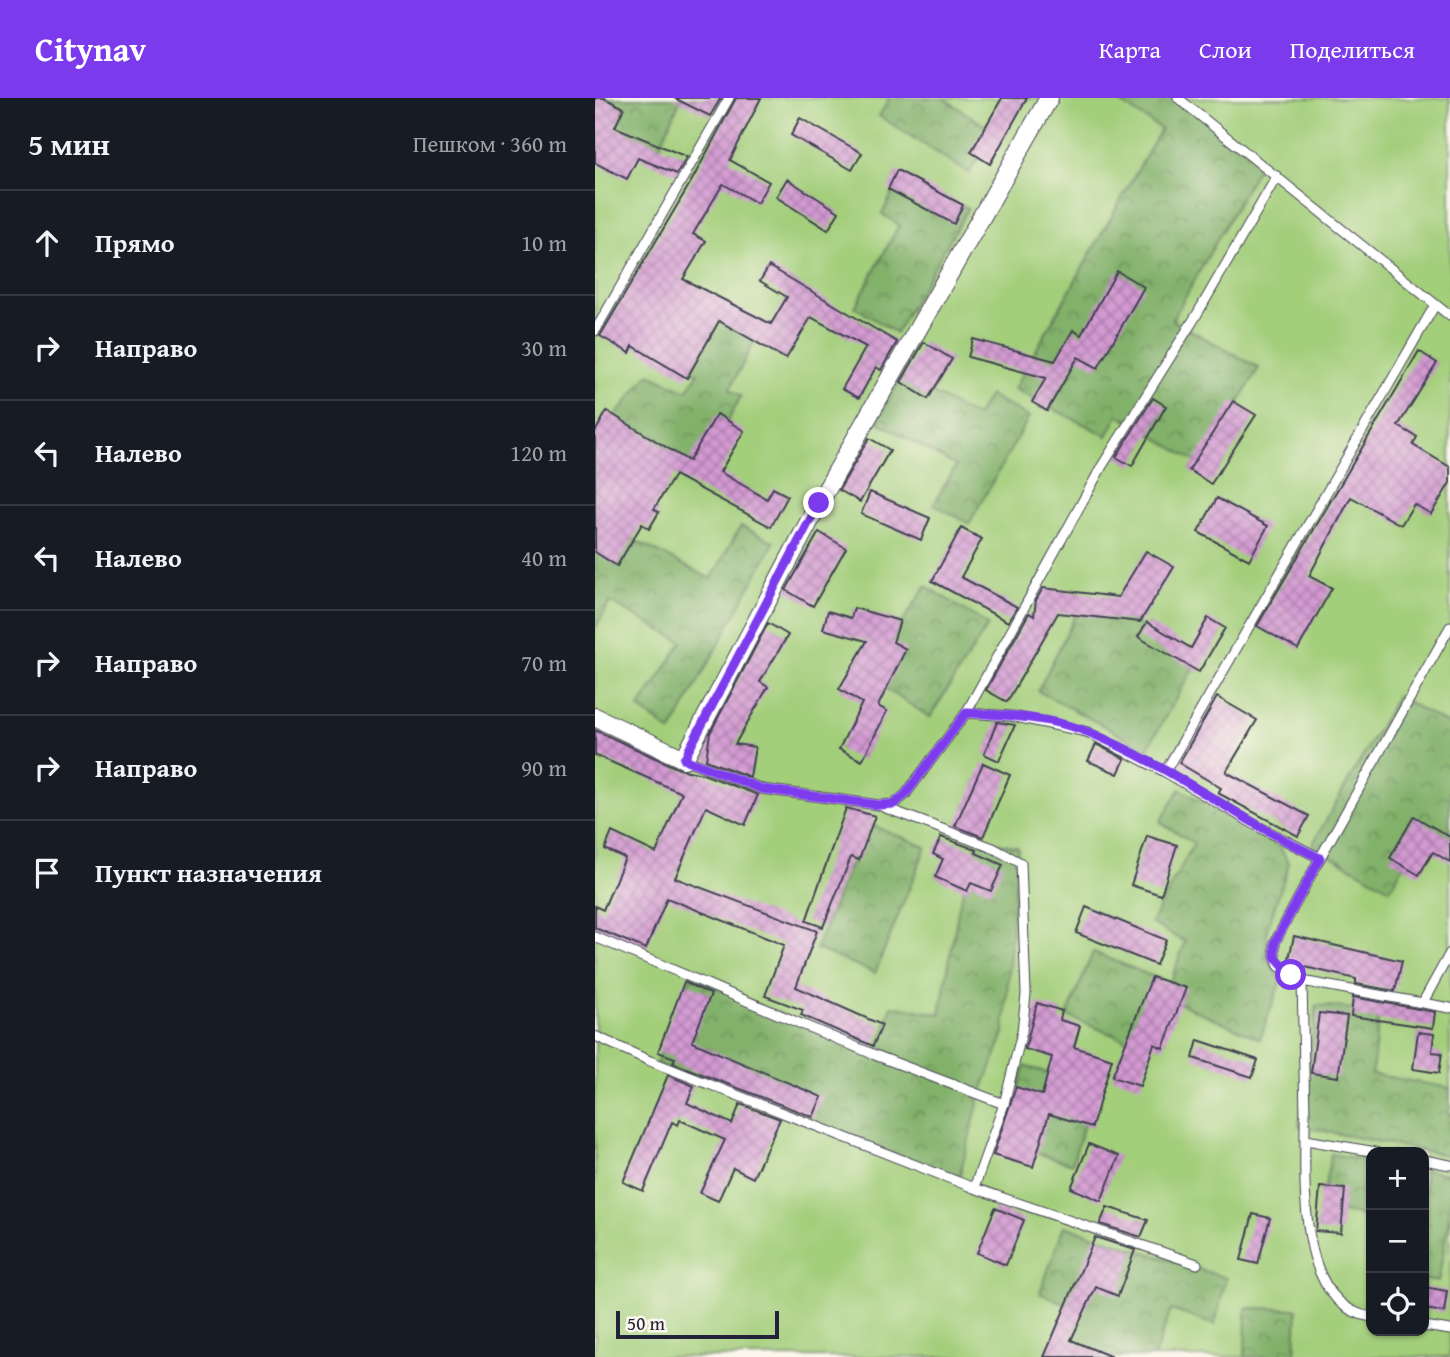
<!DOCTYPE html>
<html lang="ru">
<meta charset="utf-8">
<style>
:root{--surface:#171b24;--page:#242831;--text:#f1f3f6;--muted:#9ea1a6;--line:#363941;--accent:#7c3aed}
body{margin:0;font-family:"Gentium Book Plus",serif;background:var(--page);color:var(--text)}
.controls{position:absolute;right:21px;bottom:21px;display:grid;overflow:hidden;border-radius:14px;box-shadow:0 2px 5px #0004}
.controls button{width:63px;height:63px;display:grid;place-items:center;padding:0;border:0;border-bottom:2px solid var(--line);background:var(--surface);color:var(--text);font:35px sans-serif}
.scale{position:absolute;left:21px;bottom:18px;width:163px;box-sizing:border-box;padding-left:7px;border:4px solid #22223b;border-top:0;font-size:19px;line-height:24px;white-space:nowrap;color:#22223b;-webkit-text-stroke:5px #fbf7ec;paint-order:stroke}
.stop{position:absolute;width:21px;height:21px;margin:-16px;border:5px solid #7c3aed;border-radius:50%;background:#fff}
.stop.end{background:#7c3aed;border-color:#fff;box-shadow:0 2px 7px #0008}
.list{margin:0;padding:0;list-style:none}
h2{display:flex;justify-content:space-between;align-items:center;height:91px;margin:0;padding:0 28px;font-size:30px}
h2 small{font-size:23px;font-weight:400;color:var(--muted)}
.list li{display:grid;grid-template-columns:46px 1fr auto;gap:21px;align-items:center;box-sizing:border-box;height:105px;padding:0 28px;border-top:2px solid var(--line)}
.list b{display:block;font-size:26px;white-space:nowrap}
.list em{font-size:23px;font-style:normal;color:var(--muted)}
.icon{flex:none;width:38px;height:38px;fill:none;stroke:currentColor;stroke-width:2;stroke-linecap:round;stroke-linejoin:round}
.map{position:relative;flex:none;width:855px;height:1259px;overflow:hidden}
header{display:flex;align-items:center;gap:42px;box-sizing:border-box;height:98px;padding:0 35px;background:var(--accent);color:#fff}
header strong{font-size:33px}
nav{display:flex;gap:38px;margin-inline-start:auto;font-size:24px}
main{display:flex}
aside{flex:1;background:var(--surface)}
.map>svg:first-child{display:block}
.grass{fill:#a3ce7a;stroke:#62785a;stroke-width:2;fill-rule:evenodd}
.forest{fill:url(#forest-crowns);stroke:#526a52;stroke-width:2}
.building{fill:url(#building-cross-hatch)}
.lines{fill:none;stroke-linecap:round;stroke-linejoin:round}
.service-casing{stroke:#414051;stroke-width:11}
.minor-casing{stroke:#414051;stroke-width:20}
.service{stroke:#fff;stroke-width:9}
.minor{stroke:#fff;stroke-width:18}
.route{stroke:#7c3aed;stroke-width:9}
</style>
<header>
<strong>Citynav</strong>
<nav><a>Карта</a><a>Слои</a><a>Поделиться</a></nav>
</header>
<main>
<aside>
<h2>5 мин<small>Пешком · 360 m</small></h2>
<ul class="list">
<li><svg class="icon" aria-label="ahead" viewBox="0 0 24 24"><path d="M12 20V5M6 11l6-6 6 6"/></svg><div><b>Прямо</b></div><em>10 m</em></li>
<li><svg class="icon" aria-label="right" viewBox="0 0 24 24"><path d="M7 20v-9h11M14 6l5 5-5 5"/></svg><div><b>Направо</b></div><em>30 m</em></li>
<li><svg class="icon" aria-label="left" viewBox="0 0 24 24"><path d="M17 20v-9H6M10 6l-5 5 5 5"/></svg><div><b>Налево</b></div><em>120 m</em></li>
<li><svg class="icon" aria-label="left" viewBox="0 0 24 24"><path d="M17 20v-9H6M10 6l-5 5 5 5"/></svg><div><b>Налево</b></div><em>40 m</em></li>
<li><svg class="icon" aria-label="right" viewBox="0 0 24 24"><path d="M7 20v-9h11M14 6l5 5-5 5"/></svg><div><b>Направо</b></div><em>70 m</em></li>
<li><svg class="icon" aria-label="right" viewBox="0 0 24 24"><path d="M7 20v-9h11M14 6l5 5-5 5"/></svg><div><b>Направо</b></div><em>90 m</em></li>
<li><svg class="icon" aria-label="arrive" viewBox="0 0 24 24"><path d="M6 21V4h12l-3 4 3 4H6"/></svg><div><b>Пункт назначения</b></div></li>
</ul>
</aside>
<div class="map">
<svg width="855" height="1259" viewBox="0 0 855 1259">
<defs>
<pattern id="forest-crowns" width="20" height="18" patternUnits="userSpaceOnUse" patternTransform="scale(1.75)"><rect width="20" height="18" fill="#82b16a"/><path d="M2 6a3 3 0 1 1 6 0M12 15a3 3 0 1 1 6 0" fill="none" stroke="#6a9058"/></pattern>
<pattern id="building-cross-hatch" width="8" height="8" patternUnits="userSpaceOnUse" patternTransform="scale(1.75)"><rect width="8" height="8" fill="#d39ad2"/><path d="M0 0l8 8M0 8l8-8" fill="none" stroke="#ab7dac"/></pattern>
</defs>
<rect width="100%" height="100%" fill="#fbf7ec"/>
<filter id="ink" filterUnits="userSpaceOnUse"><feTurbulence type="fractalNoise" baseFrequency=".0143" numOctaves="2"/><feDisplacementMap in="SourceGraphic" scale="14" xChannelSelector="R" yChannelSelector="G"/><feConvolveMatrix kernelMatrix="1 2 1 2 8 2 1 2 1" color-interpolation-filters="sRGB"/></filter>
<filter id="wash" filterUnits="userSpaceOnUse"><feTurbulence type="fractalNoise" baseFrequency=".00686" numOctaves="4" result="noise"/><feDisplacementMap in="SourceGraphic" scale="28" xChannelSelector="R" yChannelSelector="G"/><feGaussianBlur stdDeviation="1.57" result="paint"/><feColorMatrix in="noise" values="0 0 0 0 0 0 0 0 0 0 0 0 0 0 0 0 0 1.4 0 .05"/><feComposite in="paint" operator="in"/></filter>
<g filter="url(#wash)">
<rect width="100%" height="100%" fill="#f0ead0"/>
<!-- grass -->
<path class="grass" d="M0,0H855V1259H0ZM776,1054H829V1233H776Z"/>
<!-- forest -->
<g class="forest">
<path d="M0,0H86L60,60L0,34Z"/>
<path d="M295,0H348L400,34L374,75L284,18Z"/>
<path d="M518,0H586L666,64L577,222L664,270L607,367L523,317L512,338L419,291L566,31Z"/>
<path d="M304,82L373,110L301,235L260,209L304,127L287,116Z"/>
<path d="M99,198L166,230L135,291L146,298L104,378L14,326L54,276L92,293L103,275L68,254Z"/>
<path d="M307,278L381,319L394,297L434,319L374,426L339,406L361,368L282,323Z"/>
<path d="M146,428L179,444L76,634L44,610L87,544L15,504L0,531V456L16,430L116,481Z"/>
<path d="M331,488L393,527L335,619L272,579Z"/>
<path d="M491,496L603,562L552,651L443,593Z"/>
<path d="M802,598L855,627V750L827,735L795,791L717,747Z"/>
<path d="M585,691L685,749L694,766L672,831L671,860L686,882L665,941L570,899L590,844L556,825L599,745L565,724Z"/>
<path d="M272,725L331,749L280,875L221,851Z"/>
<path d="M383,740L423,749L409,935L385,998L364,1080L61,966L96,879L281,955L297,908L345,916L364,808Z"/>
<path d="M498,854L564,881L538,945L472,918Z"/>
<path d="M722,907L784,914L777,976L855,990V1058L704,1028Z"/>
<path d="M430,968L500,990L477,1066L406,1044Z"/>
<path d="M736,1056L776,1063V1119L726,1110Z"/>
<path d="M829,1072L855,1076V1116L843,1184L829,1181Z"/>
<path d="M469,1128L631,1180L620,1227L576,1212L559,1259H466L481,1211L445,1195Z"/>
<path d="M651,1210L702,1211L700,1259H650Z"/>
</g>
<g id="blocks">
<!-- building -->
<g class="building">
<path d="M0,0H9L29,10L20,29L92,59L82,76L43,60L32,81L0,65Z"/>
<path d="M79,0H126L115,18Z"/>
<path d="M141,0H166L135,62L174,84L162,105L128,86L98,136L111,143L88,181L176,226L192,199L165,183L174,168L302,244L286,272L281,269L264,300L247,291L271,249L216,219L191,261L124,223L92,280L38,248L35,255L5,238L97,82Z"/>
<path d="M407,0H432L395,66L376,54Z"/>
<path d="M205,20L267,55L257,72L196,37Z"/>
<path d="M302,72L368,107L359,126L293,91Z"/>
<path d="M192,81L244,114L233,132L181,99Z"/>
<path d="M522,173L549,189L503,270L483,259L452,313L437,304L451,280L373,259L378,241L460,263L478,232L486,237Z"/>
<path d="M329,244L357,261L333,301L306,284Z"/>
<path d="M824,253L842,265L803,328L822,339L818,347L855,369V385L836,416L819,406L806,427L756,399L714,478L737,490L703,551L662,528Z"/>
<path d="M558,300L571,308L537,368L521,359Z"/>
<path d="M638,303L661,317L616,386L594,372Z"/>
<path d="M12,313L94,363L122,316L149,333L125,374L172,401L178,390L193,398L176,429L80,377L59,411L64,414L54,431L47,426L22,468L0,454V334Z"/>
<path d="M274,340L295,352L265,404L244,392Z"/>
<path d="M275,394L335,420L326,442L266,416Z"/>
<path d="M622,400L673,428L654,462L603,434Z"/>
<path d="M366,430L387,441L366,479L422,509L413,524L337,483Z"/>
<path d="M224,434L251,450L218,508L191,492Z"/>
<path d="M551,453L579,469L545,524L463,515L412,604L391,592L434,515L439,518L441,502L448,490L523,499Z"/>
<path d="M259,510L305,523L298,544L311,551L283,608L292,613L267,663L244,651L267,605L244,591L272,543L228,531L233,513L256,520Z"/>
<path d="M613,520L630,530L604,574L543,539L552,524L596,550Z"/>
<path d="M173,525L193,537L165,584L173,589L140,646L160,649L155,679L111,662L115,635Z"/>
<path d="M622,599L662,622L631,674L714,718L703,738L623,695L626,690L584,665Z"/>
<path d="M402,624L420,627L404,663L389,656Z"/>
<path d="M0,632L84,671L108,676L163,697L150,727L111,709L80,780L222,833L201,889L287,927L278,948L206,917L208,912L170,898L189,847L72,800L51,851L0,830V808L8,812L30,760L10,751L17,734L61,755L87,695L0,657Z"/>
<path d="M501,646L530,661L523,676L493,663Z"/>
<path d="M388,665L415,677L388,739L360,728Z"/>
<path d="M251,710L280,718L264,762L256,759L228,829L211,823Z"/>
<path d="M819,718L855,739V764L838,754L824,777L795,760Z"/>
<path d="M552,738L582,747L566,797L536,787Z"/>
<path d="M346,739L382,752L381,755L408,767L396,793L376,785L372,793L340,779L348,761L338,756Z"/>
<path d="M491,809L571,842L561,867L481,835Z"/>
<path d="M699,838L807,863L800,893L761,886V881L693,865Z"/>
<path d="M557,879L591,890L568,950L559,946L545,988L517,979Z"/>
<path d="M89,884L116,896L97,944L227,999L218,1019L78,965L80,960L63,954Z"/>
<path d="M758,899L840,914L838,930L756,918Z"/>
<path d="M442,905L467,913L465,922L485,928L479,949L517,961L497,1029L454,1016L438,1069L398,1057L421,989L447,997L457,959L430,951Z"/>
<path d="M724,915L752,918L743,979L716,975Z"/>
<path d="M823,934L839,936L837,954L847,955L844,975L818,971Z"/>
<path d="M603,942L663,962L657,979L598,960Z"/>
<path d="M73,977L99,988L92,1005L137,1026L145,1006L185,1021L158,1080L138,1070L123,1103L105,1095L130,1042L85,1022L83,1027L77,1024L48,1093L28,1084Z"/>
<path d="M494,1046L524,1058L506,1103L476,1090Z"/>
<path d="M725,1089L750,1091L746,1135L721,1133Z"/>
<path d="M512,1109L553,1122L546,1139L505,1126Z"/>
<path d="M400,1110L429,1122L411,1167L382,1155Z"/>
<path d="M658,1116L675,1120L663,1166L646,1162Z"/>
<path d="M500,1139L540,1152L523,1198L501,1189L476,1242L517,1259H449Z"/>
<path d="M829,1189L852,1193L849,1214L829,1211Z"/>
</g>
</g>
</g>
<g filter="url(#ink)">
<use href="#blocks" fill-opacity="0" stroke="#414051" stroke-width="2"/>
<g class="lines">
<defs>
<g id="service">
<path d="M583,0L855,218"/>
<path d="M0,233L134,0"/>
<path d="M371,615L416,618L492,634L570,674L840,207"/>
<path d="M89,661L167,691L284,707L299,706L310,697L371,615L507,368L601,218L682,78"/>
<path d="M570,674L664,729L725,760L680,844V859L684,868L707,883L855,910"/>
<path d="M725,760L855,529"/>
<path d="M0,839L280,957L409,1006L427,934L431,896L426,765L398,750L288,709"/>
<path d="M707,883C708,927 709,972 710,1017C711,1075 698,1206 776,1219"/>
<path d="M828,904L855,855"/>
<path d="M0,938L55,963L379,1090L602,1166"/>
<path d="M711,1042L781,1054"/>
<path d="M829,1062L855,1067"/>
<path d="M379,1090L409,1006"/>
<path d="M829,1228L855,1232"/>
</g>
<path id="minor" d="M0,619L89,661L224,405L454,0"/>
</defs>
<!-- service casing -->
<use href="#service" class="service-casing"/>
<!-- minor casing -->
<use href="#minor" class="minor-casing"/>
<!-- service -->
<use href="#service" class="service"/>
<!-- minor -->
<use href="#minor" class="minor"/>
</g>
</g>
<g class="lines" filter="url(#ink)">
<!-- route -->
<path class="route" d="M224,405L89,661L167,691L284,707L299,706L310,697L371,615C411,617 455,619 493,634C575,667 645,723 725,760L680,844V859L696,877"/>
</g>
</svg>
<div class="controls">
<button>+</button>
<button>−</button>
<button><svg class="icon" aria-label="locate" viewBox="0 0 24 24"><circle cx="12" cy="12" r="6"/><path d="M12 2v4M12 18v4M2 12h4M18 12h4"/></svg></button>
</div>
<div class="scale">50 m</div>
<div class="stop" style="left:696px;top:877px"></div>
<div class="stop end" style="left:224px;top:405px"></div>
</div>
</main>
